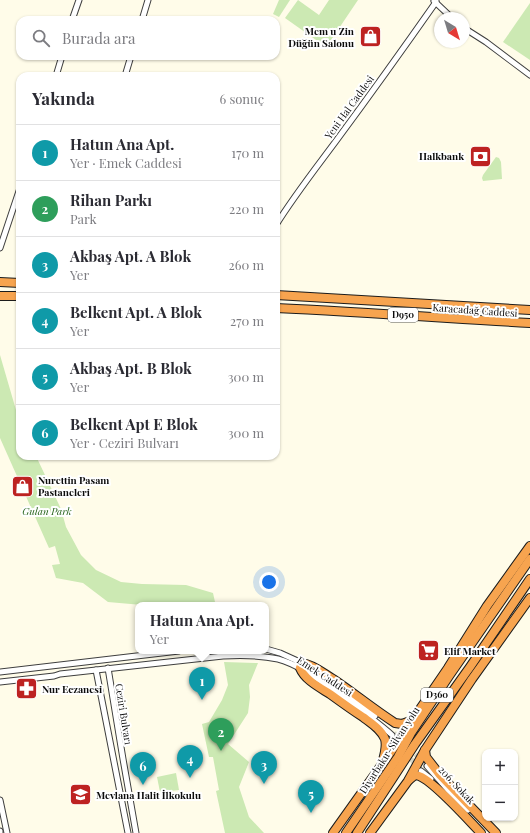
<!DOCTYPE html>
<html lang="tr">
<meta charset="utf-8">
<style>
:root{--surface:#fff;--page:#f7f7f7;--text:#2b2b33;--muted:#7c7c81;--line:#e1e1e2;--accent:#bd2221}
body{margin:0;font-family:"Playfair Display",serif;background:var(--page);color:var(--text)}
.controls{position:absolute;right:12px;bottom:12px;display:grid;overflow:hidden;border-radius:8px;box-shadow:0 1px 3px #0004}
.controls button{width:36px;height:36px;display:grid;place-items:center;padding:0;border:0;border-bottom:1px solid var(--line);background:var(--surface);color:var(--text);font:20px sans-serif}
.compass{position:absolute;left:434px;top:12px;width:36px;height:36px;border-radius:50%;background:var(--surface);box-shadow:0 1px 3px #0004;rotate:142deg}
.you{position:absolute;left:269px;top:582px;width:14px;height:14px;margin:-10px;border:3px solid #fff;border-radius:50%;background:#1a73e8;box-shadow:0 0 0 6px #1a73e833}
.badge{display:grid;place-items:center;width:26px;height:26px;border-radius:50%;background:var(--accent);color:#fff;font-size:13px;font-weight:700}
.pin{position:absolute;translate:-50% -33px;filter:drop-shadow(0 1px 2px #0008)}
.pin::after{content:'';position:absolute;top:21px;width:14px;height:12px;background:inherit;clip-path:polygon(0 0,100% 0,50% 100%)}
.popup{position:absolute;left:135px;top:602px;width:134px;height:52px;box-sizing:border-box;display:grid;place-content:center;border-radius:8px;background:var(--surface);filter:drop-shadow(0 1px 3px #0005);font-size:13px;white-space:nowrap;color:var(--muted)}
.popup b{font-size:15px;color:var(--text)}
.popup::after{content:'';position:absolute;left:50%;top:100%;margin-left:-8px;border:8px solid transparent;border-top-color:var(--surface)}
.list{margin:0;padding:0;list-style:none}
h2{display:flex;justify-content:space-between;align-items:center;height:52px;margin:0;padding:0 16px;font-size:17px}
h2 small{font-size:13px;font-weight:400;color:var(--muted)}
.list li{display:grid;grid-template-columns:26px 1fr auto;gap:12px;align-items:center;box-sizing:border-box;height:56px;padding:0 16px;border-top:1px solid var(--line)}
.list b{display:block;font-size:15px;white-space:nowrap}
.list p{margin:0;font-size:13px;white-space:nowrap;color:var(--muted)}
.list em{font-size:13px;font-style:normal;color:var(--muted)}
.icon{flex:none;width:22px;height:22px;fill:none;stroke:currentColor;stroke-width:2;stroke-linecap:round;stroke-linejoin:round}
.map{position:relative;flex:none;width:530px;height:833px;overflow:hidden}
.search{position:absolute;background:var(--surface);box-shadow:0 1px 3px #0004;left:16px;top:16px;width:264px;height:44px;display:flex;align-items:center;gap:10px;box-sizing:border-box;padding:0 14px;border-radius:12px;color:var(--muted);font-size:15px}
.panel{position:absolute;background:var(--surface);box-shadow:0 1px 3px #0004;left:16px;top:72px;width:264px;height:388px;border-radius:12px}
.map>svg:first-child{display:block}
.green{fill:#cce9b3}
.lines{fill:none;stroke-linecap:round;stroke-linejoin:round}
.minor-tunnel{stroke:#dad8c8;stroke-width:5;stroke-dasharray:5 2.5;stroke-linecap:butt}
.minor-casing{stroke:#3e3e3e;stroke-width:7}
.highway-casing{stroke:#1c1c1c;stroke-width:10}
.minor{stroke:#fff;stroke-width:5}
.highway{stroke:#f7a44f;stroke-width:8}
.labels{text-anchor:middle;stroke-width:4;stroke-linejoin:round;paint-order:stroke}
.shield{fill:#fff;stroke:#545454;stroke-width:1}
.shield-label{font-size:9px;font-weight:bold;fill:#0b0b0b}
.poi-label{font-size:10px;font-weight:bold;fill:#0b0b0b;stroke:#fff;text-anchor:start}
.street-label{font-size:10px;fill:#0b0b0b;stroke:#fff}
.park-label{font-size:10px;font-style:italic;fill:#26631b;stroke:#fff}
</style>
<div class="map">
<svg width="530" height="833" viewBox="0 0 530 833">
<rect width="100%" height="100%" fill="#fffce9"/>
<!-- green -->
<g class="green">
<path d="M279,0H290L279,17L273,14Z"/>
<path d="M298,0L319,15L329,0H358L327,46L326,47L285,18Z"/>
<path d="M530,3V60L503,42Z"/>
<path d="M496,157L499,158L501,162L502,179L483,181L482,178L483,175Z"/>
<path d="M0,355L16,410L20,419V456H36L61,509L66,527L81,555L96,570L121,582L142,584L186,585L213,593L215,602L225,605H142L108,602L83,583L56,578L52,565L60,564L55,546L49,548L0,438Z"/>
<path d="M224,662L258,663L249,685L250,697L248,713L228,744L249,762L239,787L249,817L264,833H225L216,791L219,790L213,757H209L202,724L209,722L222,700L228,685Z"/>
<path d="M176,773L179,790L160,792L157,777Z"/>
</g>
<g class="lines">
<!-- minor-tunnel -->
<g class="minor-tunnel">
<path d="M394,733L401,740"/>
<path d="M410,749L427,766"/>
<path d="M406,753L421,771"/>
</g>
<defs>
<g id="minor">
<path d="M434,1L452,18"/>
<path d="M72,20L79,0"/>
<path d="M142,20L148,0"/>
<path d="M464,28L486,42L530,75"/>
<path d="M56,76L62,56"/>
<path d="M125,76L131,56"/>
<path d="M276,225C294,196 316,168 336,141C370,95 403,49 436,2V0"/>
<path d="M0,248L20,188"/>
<path d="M266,649L280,653L302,663L375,716"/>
<path d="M108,668L123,759L136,833"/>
<path d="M96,670L128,833"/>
<path d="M0,672L179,651"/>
<path d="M0,682L54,676L60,674L223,656C242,655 260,655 278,659C300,665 318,680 336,692C355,706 374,719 392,735"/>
<path d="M427,766L449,791L468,810"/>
<path d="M421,771L431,779"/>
<path d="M0,800L7,833"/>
<path d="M0,831V833"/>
</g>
<g id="highway">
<path d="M0,282L20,283"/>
<path d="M276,295L530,310"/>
<path d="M0,296H20"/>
<path d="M276,308C361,312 445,318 530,323"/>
<path d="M302,663C314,665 323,673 333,679C354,693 373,709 395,723L402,724L413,720"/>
<path d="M300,668C305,680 319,687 330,694C341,702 352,710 363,717C371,723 381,729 385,739C387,746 385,753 383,760"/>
<path d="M425,750L426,757L440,775L496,833"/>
<path d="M409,780L415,775C429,775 469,821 481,833"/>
<path d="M333,833L390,753L448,668L487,606L530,546"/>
<path d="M346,833L398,757L411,733L449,676L530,559"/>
<path d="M357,833L415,744L470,667L530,579"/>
<path d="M370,833L408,781L425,750L472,679L530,598"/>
</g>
</defs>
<!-- minor casing -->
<use href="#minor" class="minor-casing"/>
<!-- highway casing -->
<use href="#highway" class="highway-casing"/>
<!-- minor -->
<use href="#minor" class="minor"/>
<!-- highway -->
<use href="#highway" class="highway"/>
</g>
<!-- icons -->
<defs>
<symbol id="shop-square" viewBox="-11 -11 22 22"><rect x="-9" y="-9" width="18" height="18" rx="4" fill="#bd2221" stroke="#fff"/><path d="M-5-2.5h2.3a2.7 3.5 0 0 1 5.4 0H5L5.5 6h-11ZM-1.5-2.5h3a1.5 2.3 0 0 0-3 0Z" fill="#fff"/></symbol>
<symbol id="bank-square" viewBox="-11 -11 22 22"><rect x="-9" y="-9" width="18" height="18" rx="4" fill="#bd2221" stroke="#fff"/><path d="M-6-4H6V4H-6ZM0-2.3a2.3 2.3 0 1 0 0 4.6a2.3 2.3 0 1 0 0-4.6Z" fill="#fff"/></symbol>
<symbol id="supermarket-square" viewBox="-11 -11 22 22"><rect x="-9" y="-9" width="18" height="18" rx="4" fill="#bd2221" stroke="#fff"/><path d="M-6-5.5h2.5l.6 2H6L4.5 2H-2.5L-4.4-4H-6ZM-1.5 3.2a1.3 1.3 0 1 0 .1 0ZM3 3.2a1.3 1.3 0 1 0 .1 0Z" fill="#fff"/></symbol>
<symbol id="pharmacy-square" viewBox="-11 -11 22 22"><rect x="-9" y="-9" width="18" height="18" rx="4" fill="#bd2221" stroke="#fff"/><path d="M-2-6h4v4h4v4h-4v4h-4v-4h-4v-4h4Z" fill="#fff"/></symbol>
<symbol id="school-square" viewBox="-11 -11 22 22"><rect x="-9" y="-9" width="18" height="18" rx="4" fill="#bd2221" stroke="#fff"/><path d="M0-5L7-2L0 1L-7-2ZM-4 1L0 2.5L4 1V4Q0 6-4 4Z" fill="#fff"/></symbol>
</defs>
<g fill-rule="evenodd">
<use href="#shop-square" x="358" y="24" width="25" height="25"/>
<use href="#bank-square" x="468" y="144" width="25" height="25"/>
<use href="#shop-square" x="10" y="474" width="25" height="25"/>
<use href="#supermarket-square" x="416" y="638" width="25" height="25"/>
<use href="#pharmacy-square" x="14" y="676" width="25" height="25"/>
<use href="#school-square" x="68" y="782" width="25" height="25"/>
</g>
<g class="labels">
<!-- shield labels -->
<g class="shield">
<rect x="388" y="308" width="30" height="14" rx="3"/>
<rect x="421" y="688" width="32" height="14" rx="3"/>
</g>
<g class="shield-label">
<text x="403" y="318">D950</text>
<text x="437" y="698">D360</text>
</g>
<!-- poi labels -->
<g class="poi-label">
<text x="354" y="35" text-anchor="end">Mem u Zin<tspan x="354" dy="12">Düğün Salonu</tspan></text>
<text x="464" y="160" text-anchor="end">Halkbank</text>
<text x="38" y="484">Nurettin Pasam<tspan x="38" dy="12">Pastaneleri</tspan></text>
<text x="444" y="655">Elif Market</text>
<text x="42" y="693">Nur Eczanesi</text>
<text x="96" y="799">Mevlana Halit İlkokulu</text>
</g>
<!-- street labels -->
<g class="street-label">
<text transform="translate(349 107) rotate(-54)" y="4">Yeni Hal Caddesi</text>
<text transform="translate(475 310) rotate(4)" y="4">Karacadağ Caddesi</text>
<text transform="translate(325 676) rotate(33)" y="4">Emek Caddesi</text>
<text transform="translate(124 714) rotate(81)" y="4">Ceziri Bulvarı</text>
<text transform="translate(389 750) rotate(-57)" y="4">Diyarbakır-Silvan yolu</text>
<text transform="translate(457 785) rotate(47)" y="4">206. Sokak</text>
</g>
<!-- park labels -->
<g class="park-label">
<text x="47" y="515">Gulan Park</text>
</g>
</g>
</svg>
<div class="controls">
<button>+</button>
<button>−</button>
</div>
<svg class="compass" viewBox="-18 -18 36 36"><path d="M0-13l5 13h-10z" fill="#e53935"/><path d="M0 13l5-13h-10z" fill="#7c7c81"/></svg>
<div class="you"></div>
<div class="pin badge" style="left:202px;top:700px;background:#0f9aa8">1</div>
<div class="popup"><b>Hatun Ana Apt.</b>Yer</div>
<div class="pin badge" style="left:221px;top:751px;background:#2e9e5b">2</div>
<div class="pin badge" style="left:264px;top:784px;background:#0f9aa8">3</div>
<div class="pin badge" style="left:190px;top:778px;background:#0f9aa8">4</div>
<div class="pin badge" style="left:311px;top:813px;background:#0f9aa8">5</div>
<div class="pin badge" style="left:143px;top:785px;background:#0f9aa8">6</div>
<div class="search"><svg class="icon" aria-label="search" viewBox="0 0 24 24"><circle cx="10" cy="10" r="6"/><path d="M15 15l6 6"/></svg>Burada ara</div>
<section class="panel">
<h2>Yakında<small>6 sonuç</small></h2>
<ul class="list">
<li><span class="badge" style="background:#0f9aa8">1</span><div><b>Hatun Ana Apt.</b><p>Yer · Emek Caddesi</p></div><em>170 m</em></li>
<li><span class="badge" style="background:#2e9e5b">2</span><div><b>Rihan Parkı</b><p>Park</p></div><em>220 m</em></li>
<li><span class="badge" style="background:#0f9aa8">3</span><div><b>Akbaş Apt. A Blok</b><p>Yer</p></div><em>260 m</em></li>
<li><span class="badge" style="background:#0f9aa8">4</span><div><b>Belkent Apt. A Blok</b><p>Yer</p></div><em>270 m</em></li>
<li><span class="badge" style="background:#0f9aa8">5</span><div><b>Akbaş Apt. B Blok</b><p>Yer</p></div><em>300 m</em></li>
<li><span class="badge" style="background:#0f9aa8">6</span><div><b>Belkent Apt E Blok</b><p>Yer · Ceziri Bulvarı</p></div><em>300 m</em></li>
</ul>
</section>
</div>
